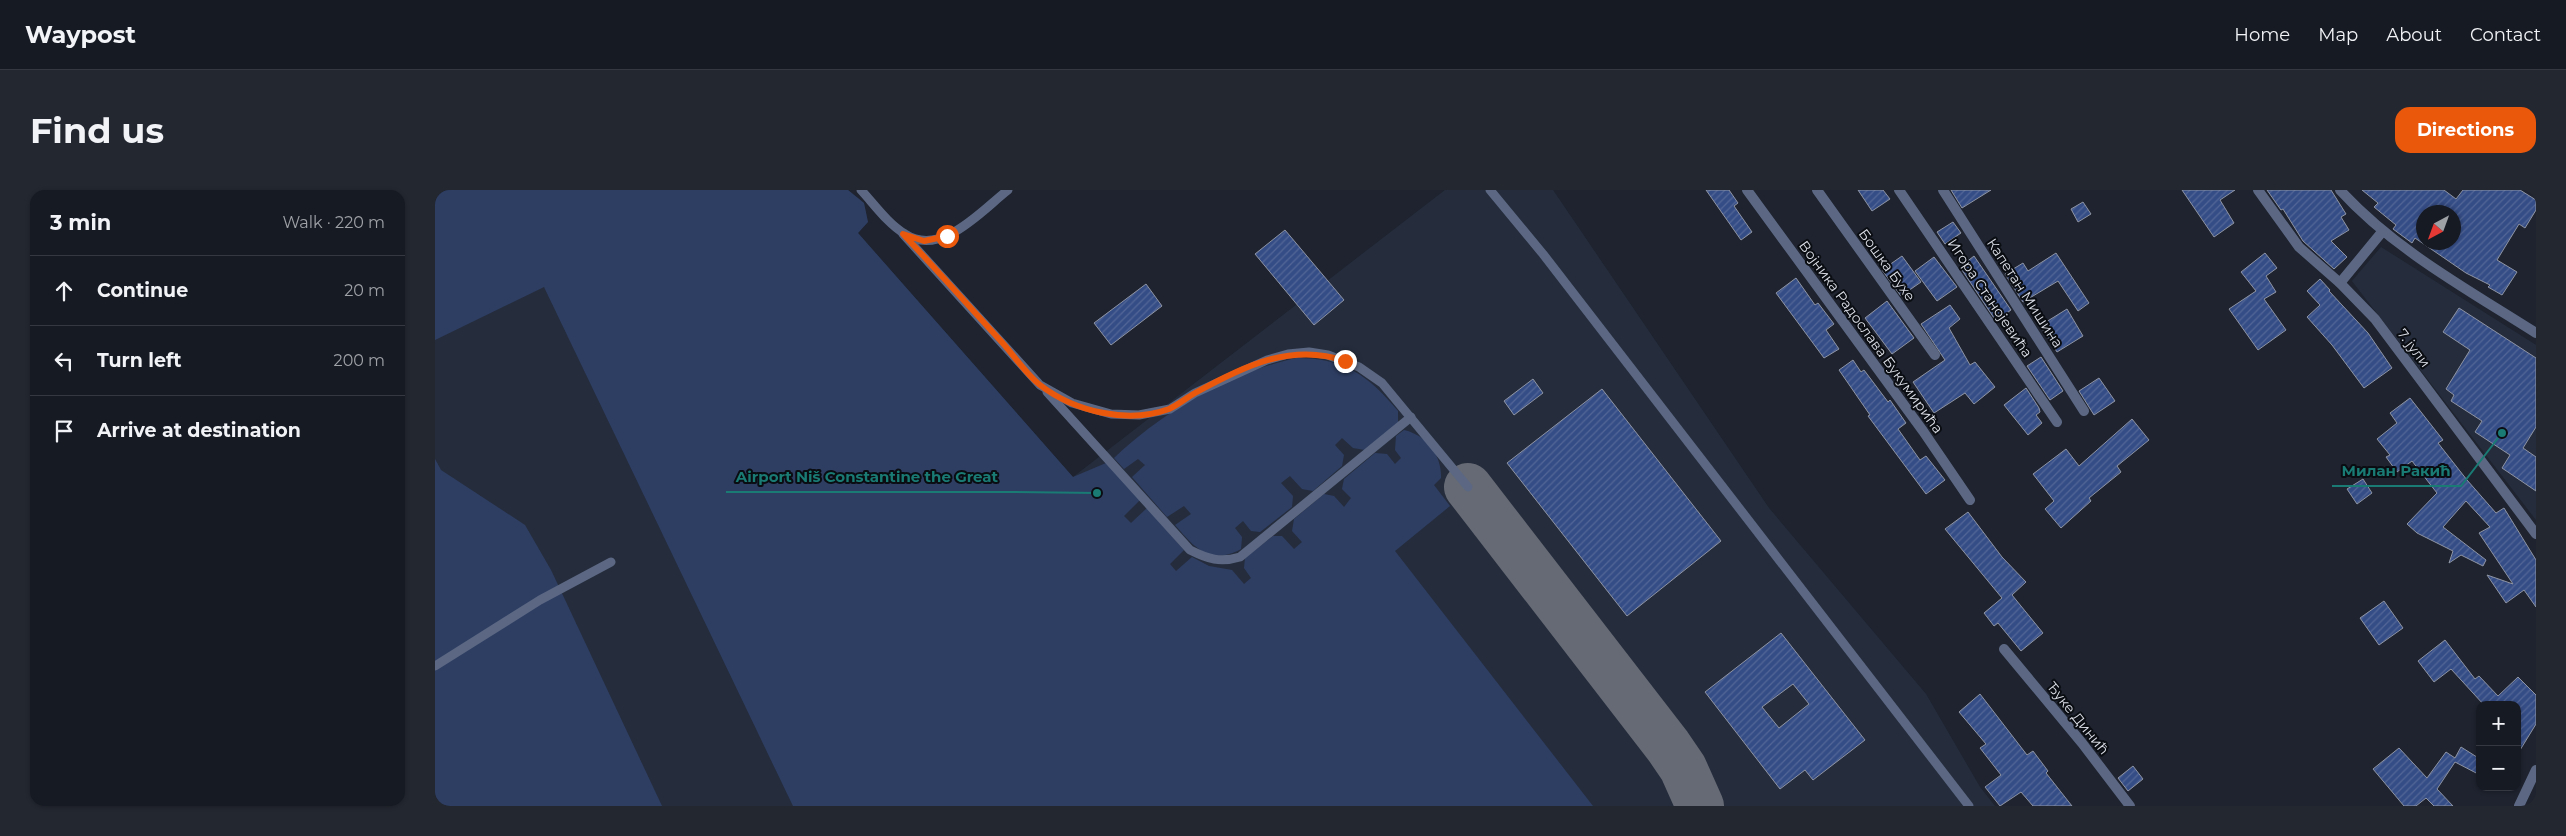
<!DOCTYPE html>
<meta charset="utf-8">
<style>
:root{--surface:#161a23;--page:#232730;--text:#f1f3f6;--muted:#9ea1a6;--line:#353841;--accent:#ea580c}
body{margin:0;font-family:Montserrat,sans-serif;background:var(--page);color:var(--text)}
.controls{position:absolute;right:15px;bottom:15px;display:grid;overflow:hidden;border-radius:10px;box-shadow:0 1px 4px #0004}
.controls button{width:45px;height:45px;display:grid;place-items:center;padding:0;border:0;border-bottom:1px solid var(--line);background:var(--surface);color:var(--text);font:25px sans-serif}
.compass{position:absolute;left:1981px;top:15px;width:45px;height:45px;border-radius:50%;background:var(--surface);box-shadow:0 1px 4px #0004;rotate:221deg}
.stop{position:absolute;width:15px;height:15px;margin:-11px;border:4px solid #ea580c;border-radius:50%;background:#fff}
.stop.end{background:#ea580c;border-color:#fff;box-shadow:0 1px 5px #0008}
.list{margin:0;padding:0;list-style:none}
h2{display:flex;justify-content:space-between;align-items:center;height:65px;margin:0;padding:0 20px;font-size:21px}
h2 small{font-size:16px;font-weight:400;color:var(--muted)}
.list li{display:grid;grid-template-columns:32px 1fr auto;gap:15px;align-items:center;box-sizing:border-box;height:70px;padding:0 20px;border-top:1px solid var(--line)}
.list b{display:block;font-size:19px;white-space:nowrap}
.list em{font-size:16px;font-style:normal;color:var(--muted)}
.icon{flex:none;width:28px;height:28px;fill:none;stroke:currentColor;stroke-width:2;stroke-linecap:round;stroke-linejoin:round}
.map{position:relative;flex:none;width:2101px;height:616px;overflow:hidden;border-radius:15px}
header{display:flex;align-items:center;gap:30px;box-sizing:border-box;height:70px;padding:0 25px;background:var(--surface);border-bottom:1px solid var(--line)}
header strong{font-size:24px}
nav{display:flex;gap:28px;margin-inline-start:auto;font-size:18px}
.intro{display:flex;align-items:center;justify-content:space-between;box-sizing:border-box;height:120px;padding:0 30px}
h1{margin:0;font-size:35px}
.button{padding:12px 22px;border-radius:15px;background:var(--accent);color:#fff;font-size:18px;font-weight:700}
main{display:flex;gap:30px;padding:0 30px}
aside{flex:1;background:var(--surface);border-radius:15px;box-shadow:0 1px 4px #0004}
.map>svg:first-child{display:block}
.built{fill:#252d3d}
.green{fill:#2e3e63}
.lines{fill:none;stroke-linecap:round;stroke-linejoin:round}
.taxiway{stroke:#666a74;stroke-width:48}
.building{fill:url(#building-hatch);stroke:#8e94a3;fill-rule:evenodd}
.lane{stroke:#5c6883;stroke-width:9}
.street{stroke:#5c6883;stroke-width:10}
.route{stroke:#ea580c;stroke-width:6}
.labels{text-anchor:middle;stroke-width:4;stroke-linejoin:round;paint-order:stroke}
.street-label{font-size:14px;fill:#dcdfe7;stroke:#0a0d12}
.leader{fill:none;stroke:#197b74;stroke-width:2}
.callout-dot{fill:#197b74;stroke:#0a0d12;stroke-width:2}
.callout-label{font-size:15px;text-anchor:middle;font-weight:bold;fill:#197b74;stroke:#0a0d12;stroke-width:4;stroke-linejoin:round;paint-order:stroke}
</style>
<header>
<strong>Waypost</strong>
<nav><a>Home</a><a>Map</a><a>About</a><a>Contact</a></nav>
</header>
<div class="intro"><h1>Find us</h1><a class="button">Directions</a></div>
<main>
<aside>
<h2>3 min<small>Walk · 220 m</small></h2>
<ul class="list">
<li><svg class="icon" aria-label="ahead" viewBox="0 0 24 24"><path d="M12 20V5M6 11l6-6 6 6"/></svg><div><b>Continue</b></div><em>20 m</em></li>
<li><svg class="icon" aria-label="left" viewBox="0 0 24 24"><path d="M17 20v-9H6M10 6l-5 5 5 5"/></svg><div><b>Turn left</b></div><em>200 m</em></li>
<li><svg class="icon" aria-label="arrive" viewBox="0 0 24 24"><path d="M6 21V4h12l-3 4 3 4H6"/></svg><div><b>Arrive at destination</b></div></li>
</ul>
</aside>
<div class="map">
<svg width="2101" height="616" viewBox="0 0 2101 616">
<defs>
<pattern id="building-hatch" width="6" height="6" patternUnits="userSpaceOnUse" patternTransform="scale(1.25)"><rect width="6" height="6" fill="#354d86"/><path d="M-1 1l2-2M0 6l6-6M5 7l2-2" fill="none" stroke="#526697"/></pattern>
</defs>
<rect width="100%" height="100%" fill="#1e232f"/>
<!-- built -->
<g class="built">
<path d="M0,0H413L429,13L433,32L423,43L638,287L1010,0H1118L1334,318L1491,504L1545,597L1560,616H0Z"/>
<path d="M1946,57L2101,155V330L1917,91Z"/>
</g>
<!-- green -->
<g class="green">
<path d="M0,0H413L429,13L433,32L423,43L638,287L671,273L705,310L689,326L696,333L712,318L749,360L735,374L741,381L757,367L774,376L797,380L809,394L816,388L809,378L810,368L838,346H847L859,359L867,352L857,341L859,329L889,304L899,306L909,317L916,308L907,299L909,289L940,263L952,264L960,274L966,268L960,260L961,246L969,240C991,245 1007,265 1006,288L999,295L1015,316L960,361L1158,616H358L109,97L0,150Z"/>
<path d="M861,168C909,168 933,185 963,221V234L930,260L918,258L907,248L900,255L909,265L907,276L878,301L867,299L855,286L846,293L858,306L857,317L825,342L816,341L808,331L800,338L807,347L806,359C775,376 760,358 740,335L756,324L749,316L732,327L697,287L710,275L703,269L689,279L679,268C729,221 794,183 861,168Z"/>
<path d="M0,269L6,280L90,335L116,380L227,616H0Z"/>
</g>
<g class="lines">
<!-- taxiway -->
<path class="taxiway" d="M1033,297L1233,556L1248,578L1265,616"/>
</g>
<!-- building -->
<g class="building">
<path d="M1271,0H1294L1303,13L1299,16L1317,42L1306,50Z"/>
<path d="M1423,0H1448L1455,9L1437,21Z"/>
<path d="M1516,0H1556L1527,18Z"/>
<path d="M1747,0H1800L1785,10L1799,33L1779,47Z"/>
<path d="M1832,0H1896L1911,24L1906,27L1914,40L1896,51L1912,67L1899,79L1868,51L1848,19L1846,20Z"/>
<path d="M1927,0H2009L2021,9L2028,0H2085L2101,10V20L2090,38L2084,34L2062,70L2082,82L2067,105L2053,97L2055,95L2031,83L1980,48L1977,53L1958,39L1961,35L1939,17L1943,13ZM1988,22H2018V52H1988Z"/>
<path d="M1648,12L1656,24L1643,32L1636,19Z"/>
<path d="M1518,32L1526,43L1510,54L1502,42Z"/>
<path d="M850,40L909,110L879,135L820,64Z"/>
<path d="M1621,63L1654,113L1643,121L1623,91L1588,112L1570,84L1588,73L1593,81Z"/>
<path d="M1830,63L1842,78L1831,86L1841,102L1829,109L1851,140L1823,160L1794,119L1821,101L1806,82Z"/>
<path d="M1467,66L1486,92L1466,106L1447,80Z"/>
<path d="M1539,66L1576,120L1561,131L1525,77Z"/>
<path d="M1499,67L1522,97L1502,111L1480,81Z"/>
<path d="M1361,88L1380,115L1383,113L1399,134L1391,140L1404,159L1389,168L1341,103Z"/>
<path d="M1885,89L1895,100L1894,101L1933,143L1957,178L1929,198L1897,155L1872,127L1885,115L1872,101Z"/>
<path d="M711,94L727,116L676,155L659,133Z"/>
<path d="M1452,111L1479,148L1457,164L1430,128Z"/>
<path d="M1515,115L1525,129L1514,138L1535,175L1540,172L1560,197L1539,214L1530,203L1499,223L1478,192L1510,170L1486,134Z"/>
<path d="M2024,118L2101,168V237L2088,258L2101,267V301L2067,278L2075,265L2040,242L2047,231L2016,211L2019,205L2011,199L2035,160L2008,142Z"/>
<path d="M1632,119L1648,146L1622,162L1608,140L1614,136L1611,132Z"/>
<path d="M1606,167L1628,201L1615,210L1592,176Z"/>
<path d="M1418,170L1426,182L1429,180L1453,212L1455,210L1471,233L1463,239L1485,270L1491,266L1510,290L1491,304L1433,226L1435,225L1404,180Z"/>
<path d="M1664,188L1680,211L1659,225L1644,201Z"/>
<path d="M1098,189L1108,203L1079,225L1069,211Z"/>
<path d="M1591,198L1604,218L1605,222L1601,225L1607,233L1593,245L1569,215Z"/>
<path d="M1167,199L1286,351L1192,426L1072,273Z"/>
<path d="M1975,208L2008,250L2003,253L2032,290L2061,323L2069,318L2101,370V417L2089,400L2071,413L2052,385L2078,394L2044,343L2055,337L2031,311L2008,337L2051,370L2048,376L2026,365L2014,373L2018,361L1982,343L1972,334L2002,303L1977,271L1962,282L1951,267L1955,265L1942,249L1962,233L1955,223Z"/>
<path d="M1697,229L1714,250L1682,276L1686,282L1654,308L1656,311L1626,338L1610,319L1619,311L1598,284L1631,259L1644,276Z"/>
<path d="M1928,289L1937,303L1922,314L1912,299Z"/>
<path d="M1533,322L1567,367L1591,392L1577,405L1608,443L1586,461L1563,433L1559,436L1549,423L1567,408L1510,339Z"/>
<path d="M1949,411L1968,438L1944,455L1925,428Z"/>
<path d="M1346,443L1430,550L1378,590L1370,580L1345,599L1270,502ZM1358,494L1374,514L1344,538L1327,517Z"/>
<path d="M2010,450L2040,489L2044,486L2063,506L2083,487L2101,505V534L2082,565V515H2049L2016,479L1999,492L1983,471Z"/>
<path d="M1545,504L1592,565L1598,561L1613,581L1611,583L1637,616H1598L1586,602L1565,616L1550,597L1566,585L1545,558L1551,554L1524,522Z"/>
<path d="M2026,557L2045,569V585L2020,572L2002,599L2018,616H1999L1991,608L1981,616H1969L1938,579L1964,558L1992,588L2011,562L2020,568Z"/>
<path d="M1698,576L1708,589L1693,601L1683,588Z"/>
</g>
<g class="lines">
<!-- lane -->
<g class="lane">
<path d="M426,0C439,14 453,34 470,44C506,68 547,20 573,0"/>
<path d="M1055,0L1108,64L1534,616"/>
<path d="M468,44L605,195L637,213L676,224L704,225L735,219L760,203L832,170L853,164L874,162L893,165L924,177L947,193L1033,297"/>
<path d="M612,202L755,360C773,369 785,373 805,367L976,227"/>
<path d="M0,476L105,410L176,372"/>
</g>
<!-- street -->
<g class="street">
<path d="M1312,0L1488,241L1535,310"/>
<path d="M1382,0L1500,165"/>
<path d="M1464,0L1622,232"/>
<path d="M1508,0L1649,221"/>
<path d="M1823,0L1864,57L1905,93L1940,129L2101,344"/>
<path d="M1905,0C1960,60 2032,99 2101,143"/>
<path d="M1905,93L1947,42"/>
<path d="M1569,459L1647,553L1695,616"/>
<path d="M2084,616L2101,580"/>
</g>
</g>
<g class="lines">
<!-- route -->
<path class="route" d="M512,46L489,51L468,44C501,79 533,115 565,150C578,164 590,183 605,195C640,222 693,234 734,219C743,215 751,208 760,203C807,177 856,152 910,171"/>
</g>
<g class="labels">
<!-- street labels -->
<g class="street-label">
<text transform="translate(1452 75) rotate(54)" y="5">Бошка Бухе</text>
<text transform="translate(1590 103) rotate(57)" y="5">Капетан Мишина</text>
<text transform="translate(1555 108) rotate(56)" y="5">Игора Станојевића</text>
<text transform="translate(1436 147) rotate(54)" y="5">Војника Радослава Букумирића</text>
<text transform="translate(1979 158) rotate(53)" y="5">7. јули</text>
<text transform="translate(1643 528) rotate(51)" y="5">Ђуке Динић</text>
</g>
</g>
<!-- callouts -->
<path class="leader" d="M2067 243L2026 296H1897M662 303L573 302H291"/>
<g class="callout-dot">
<circle cx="2067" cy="243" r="5"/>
<circle cx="662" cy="303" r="5"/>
</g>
<g class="callout-label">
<text x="1961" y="286">Милан Ракић</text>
<text x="432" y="292">Airport Niš Constantine the Great</text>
</g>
</svg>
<div class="controls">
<button>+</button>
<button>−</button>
</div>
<svg class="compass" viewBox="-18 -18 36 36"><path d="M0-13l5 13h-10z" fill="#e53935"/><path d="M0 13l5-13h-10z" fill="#9ea1a6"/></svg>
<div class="stop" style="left:512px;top:46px"></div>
<div class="stop end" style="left:910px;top:171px"></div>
</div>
</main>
